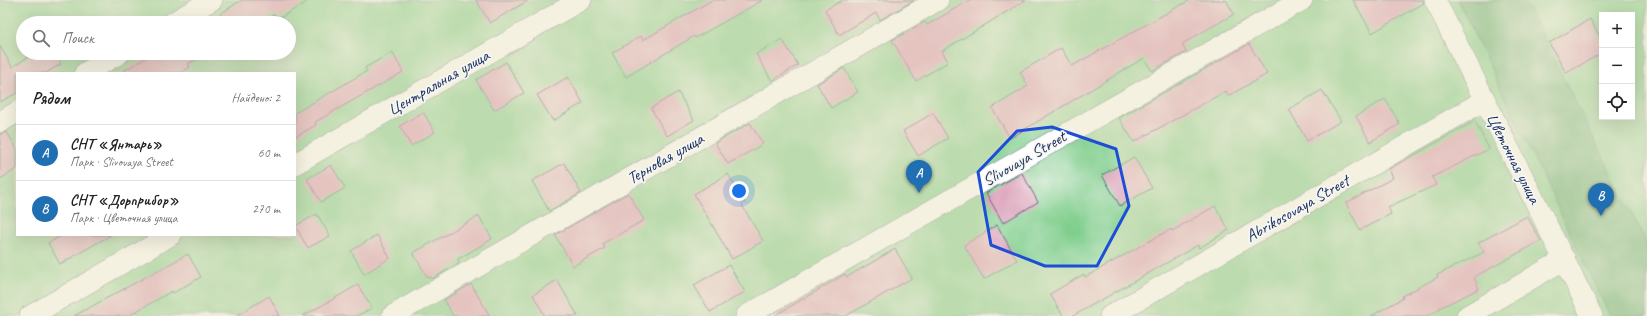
<!DOCTYPE html>
<html lang="ru">
<meta charset="utf-8">
<style>
:root{--surface:#fff;--page:#f6f6f6;--text:#222;--muted:#767676;--line:#e0e0e0;--accent:#1f6fb2}
body{margin:0;font-family:Caveat,sans-serif;background:var(--page);color:var(--text)}
.controls{position:absolute;right:12px;top:12px;display:grid;overflow:hidden;border-radius:0px;box-shadow:0 4px 16px #0002}
.controls button{width:36px;height:36px;display:grid;place-items:center;padding:0;border:0;border-bottom:1px solid var(--line);background:var(--surface);color:var(--text);font:20px sans-serif}
.you{position:absolute;left:739px;top:191px;width:14px;height:14px;margin:-10px;border:3px solid #fff;border-radius:50%;background:#1a73e8;box-shadow:0 0 0 6px #1a73e833}
.badge{display:grid;place-items:center;width:26px;height:26px;border-radius:50%;background:var(--accent);color:#fff;font-size:13px;font-weight:700}
.pin{position:absolute;translate:-50% -33px;filter:drop-shadow(0 1px 2px #0008)}
.pin::after{content:'';position:absolute;top:21px;width:14px;height:12px;background:inherit;clip-path:polygon(0 0,100% 0,50% 100%)}
.list{margin:0;padding:0;list-style:none}
h2{display:flex;justify-content:space-between;align-items:center;height:52px;margin:0;padding:0 16px;font-size:17px}
h2 small{font-size:13px;font-weight:400;color:var(--muted)}
.list li{display:grid;grid-template-columns:26px 1fr auto;gap:12px;align-items:center;box-sizing:border-box;height:56px;padding:0 16px;border-top:1px solid var(--line)}
.list b{display:block;font-size:15px;white-space:nowrap}
.list p{margin:0;font-size:13px;white-space:nowrap;color:var(--muted)}
.list em{font-size:13px;font-style:normal;color:var(--muted)}
.icon{flex:none;width:22px;height:22px;fill:none;stroke:currentColor;stroke-width:2;stroke-linecap:round;stroke-linejoin:round}
.map{position:relative;flex:none;width:1647px;height:316px;overflow:hidden}
.search{position:absolute;background:var(--surface);box-shadow:0 4px 16px #0002;left:16px;top:16px;width:280px;height:44px;display:flex;align-items:center;gap:10px;box-sizing:border-box;padding:0 14px;border-radius:22px;color:var(--muted);font-size:15px}
.panel{position:absolute;background:var(--surface);box-shadow:0 4px 16px #0002;left:16px;top:72px;width:280px;height:164px;border-radius:0px}
.map>svg:first-child{display:block}
.green{fill:#81cf8e;stroke:#4e7f76;fill-rule:evenodd}
.forest{fill:#68b279;stroke:#42706c}
.building{fill:#db9bb7}
.lines{fill:none;stroke-linecap:round;stroke-linejoin:round}
.minor-casing{stroke:#646f83;stroke-width:22}
.minor{stroke:#fff;stroke-width:21}
.marked{fill:none;stroke:#1d4ed8;stroke-width:3;stroke-linejoin:round}
.labels{text-anchor:middle;stroke-width:3.5;stroke-linejoin:round;paint-order:stroke}
.street-label{font-size:17px;fill:#1b2f5e;stroke:#f6f6f2}
</style>
<div class="map">
<svg width="1647" height="316" viewBox="0 0 1647 316">
<rect width="100%" height="100%" fill="#f6f6f2"/>
<filter id="ink" filterUnits="userSpaceOnUse"><feTurbulence type="fractalNoise" baseFrequency=".025" numOctaves="2"/><feDisplacementMap in="SourceGraphic" scale="8" xChannelSelector="R" yChannelSelector="G"/><feConvolveMatrix kernelMatrix="1 2 1 2 8 2 1 2 1" color-interpolation-filters="sRGB"/></filter>
<filter id="wash" filterUnits="userSpaceOnUse"><feTurbulence type="fractalNoise" baseFrequency=".012" numOctaves="4" result="noise"/><feDisplacementMap in="SourceGraphic" scale="16" xChannelSelector="R" yChannelSelector="G"/><feGaussianBlur stdDeviation="0.9" result="paint"/><feColorMatrix in="noise" values="0 0 0 0 0 0 0 0 0 0 0 0 0 0 0 0 0 1.4 0 .05"/><feComposite in="paint" operator="in"/></filter>
<g filter="url(#wash)">
<rect width="100%" height="100%" fill="#ede5c9"/>
<!-- green -->
<path class="green" d="M0,0H1647V316H0ZM1602,15H1632V117H1602ZM23,23H289V53H23ZM17,73H295V235H17Z"/>
<!-- forest -->
<path class="forest" d="M1458,0H1524L1647,244V316H1610Z"/>
<g id="blocks">
<!-- building -->
<g class="building">
<path d="M242,0H310L278,19L275,14L259,23H206Z"/>
<path d="M476,0H529L490,23Z"/>
<path d="M712,0H763L695,38L694,36L626,77L612,53L641,36L643,40Z"/>
<path d="M843,0H912L913,1L880,20L876,13L839,35L825,10Z"/>
<path d="M970,0H1026L942,51L948,62L916,81L892,40L925,22L927,25Z"/>
<path d="M1190,0H1226L1234,14L1182,44L1186,52L1152,71L1144,58L1010,138L992,108L1028,86L1020,72L1061,48L1072,66Z"/>
<path d="M1353,0H1423L1424,3L1372,33Z"/>
<path d="M1590,19L1602,41V53L1566,73L1549,43Z"/>
<path d="M782,39L798,65L772,81L756,54Z"/>
<path d="M1249,44L1267,74L1228,96L1226,91L1134,142L1119,118Z"/>
<path d="M0,46L12,67L35,53H54L61,64L46,73H17V93L0,102Z"/>
<path d="M392,52L403,72L315,122L316,125L295,137V113L367,71L365,68Z"/>
<path d="M154,53H207L188,64L190,67L180,73H120Z"/>
<path d="M506,62L524,93L494,110L476,80Z"/>
<path d="M844,68L858,92L831,108L817,84Z"/>
<path d="M568,77L583,103L553,121L537,95Z"/>
<path d="M1322,90L1341,121L1307,141L1289,109Z"/>
<path d="M678,92L694,120L667,136L651,108Z"/>
<path d="M1385,99L1400,124L1370,142L1356,116Z"/>
<path d="M423,112L435,132L411,146L400,126Z"/>
<path d="M933,113L948,138L918,156L903,131Z"/>
<path d="M1475,121L1489,149L1432,177L1436,185L1388,207L1391,214L1360,230L1346,203L1393,178L1389,169Z"/>
<path d="M750,123L763,144L728,164L715,143Z"/>
<path d="M7,132L17,149V169L0,179V134Z"/>
<path d="M1134,157L1152,188L1120,206L1102,175Z"/>
<path d="M564,163L581,193L549,211L532,181Z"/>
<path d="M331,165L345,188L321,202L307,179Z"/>
<path d="M1022,173L1038,202L1003,223L986,193Z"/>
<path d="M728,174L745,203L742,205L763,241L732,259L694,194Z"/>
<path d="M628,193L644,220L602,244L605,248L573,266L555,235Z"/>
<path d="M1215,206L1229,230L1199,248L1198,245L1073,316H1063L1050,294L1084,274L1085,277L1171,229L1172,231Z"/>
<path d="M317,214L330,236L308,248L295,226Z"/>
<path d="M479,216L492,239L458,259L459,263L432,279L431,277L428,278L413,253Z"/>
<path d="M1527,216L1541,241L1474,277L1479,289L1439,308L1440,309L1428,316H1371L1403,298L1402,296L1438,277L1437,275L1484,252L1478,243Z"/>
<path d="M997,225L1017,260L984,279L964,245Z"/>
<path d="M63,235H111L60,264L48,243Z"/>
<path d="M377,235L390,258L364,274L351,251Z"/>
<path d="M895,249L912,278L846,316H774L845,274L847,277Z"/>
<path d="M188,254L201,277L173,293L172,291L128,316H74Z"/>
<path d="M729,265L745,292L710,312L694,285Z"/>
<path d="M557,280L578,316H545L533,295Z"/>
<path d="M471,284L490,316H453L444,300Z"/>
<path d="M358,285L372,308L357,316H303Z"/>
<path d="M269,296L280,316H236Z"/>
</g>
</g>
</g>
<g filter="url(#ink)">
<use href="#blocks" fill-opacity="0" stroke="#646f83" stroke-width="1"/>
<g class="lines">
<defs>
<g id="minor">
<path d="M1435,0L1592,316"/>
<path d="M172,23L212,0"/>
<path d="M85,73L120,53"/>
<path d="M0,122L17,112"/>
<path d="M295,164L581,0"/>
<path d="M30,316L171,235"/>
<path d="M392,316L938,0"/>
<path d="M746,316L1302,0"/>
<path d="M1110,316L1485,100"/>
<path d="M1467,316L1565,259"/>
</g>
</defs>
<!-- minor casing -->
<use href="#minor" class="minor-casing"/>
<!-- minor -->
<use href="#minor" class="minor"/>
</g>
</g>
<!-- marked area -->
<path d="M0 0H1647V316H0ZM1052,127L1116,149L1129,206L1097,266H1045L991,245L978,172L1017,131Z" fill="#ede5c9" fill-opacity=".55" fill-rule="evenodd"/>
<path class="marked" d="M1052,127L1116,149L1129,206L1097,266H1045L991,245L978,172L1017,131Z"/>
<g class="labels">
<!-- street labels -->
<g class="street-label">
<text transform="translate(438 82) rotate(-30)" y="6">Центральная улица</text>
<text transform="translate(665 158) rotate(-30)" y="6">Терновая улица</text>
<text transform="translate(1024 158) rotate(-30)" y="6">Slivovaya Street</text>
<text transform="translate(1514 158) rotate(63)" y="6">Цветочная улица</text>
<text transform="translate(1297 208) rotate(-30)" y="6">Abrikosovaya Street</text>
</g>
</g>
</svg>
<div class="controls">
<button>+</button>
<button>−</button>
<button><svg class="icon" aria-label="locate" viewBox="0 0 24 24"><circle cx="12" cy="12" r="6"/><path d="M12 2v4M12 18v4M2 12h4M18 12h4"/></svg></button>
</div>
<div class="you"></div>
<div class="pin badge" style="left:919px;top:193px">A</div>
<div class="pin badge" style="left:1601px;top:216px">B</div>
<div class="search"><svg class="icon" aria-label="search" viewBox="0 0 24 24"><circle cx="10" cy="10" r="6"/><path d="M15 15l6 6"/></svg>Поиск</div>
<section class="panel">
<h2>Рядом<small>Найдено: 2</small></h2>
<ul class="list">
<li><span class="badge">A</span><div><b>СНТ «Янтарь»</b><p>Парк · Slivovaya Street</p></div><em>60 m</em></li>
<li><span class="badge">B</span><div><b>СНТ «Дорприбор»</b><p>Парк · Цветочная улица</p></div><em>270 m</em></li>
</ul>
</section>
</div>
